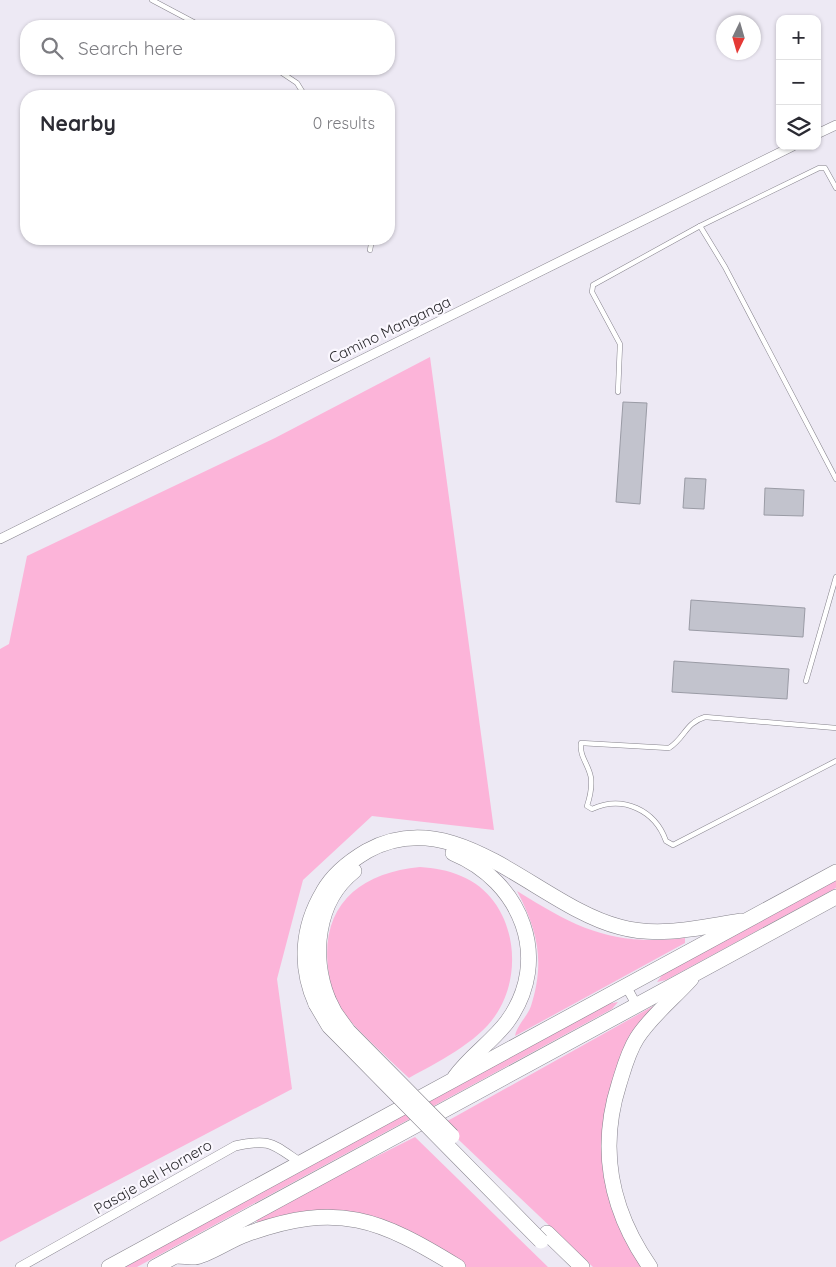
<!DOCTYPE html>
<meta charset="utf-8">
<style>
:root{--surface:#fff;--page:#f7f7f7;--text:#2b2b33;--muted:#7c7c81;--line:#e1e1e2}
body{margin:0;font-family:Quicksand,sans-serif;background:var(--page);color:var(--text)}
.controls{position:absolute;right:15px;top:15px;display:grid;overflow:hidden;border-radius:10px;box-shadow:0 1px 4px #0004}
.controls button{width:45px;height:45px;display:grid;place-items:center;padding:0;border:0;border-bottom:1px solid var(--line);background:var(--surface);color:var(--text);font:25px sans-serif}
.compass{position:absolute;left:716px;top:15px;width:45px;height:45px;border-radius:50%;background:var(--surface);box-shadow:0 1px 4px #0004;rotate:185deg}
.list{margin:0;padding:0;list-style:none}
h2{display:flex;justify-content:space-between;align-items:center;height:65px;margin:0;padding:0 20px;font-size:21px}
h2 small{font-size:16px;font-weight:400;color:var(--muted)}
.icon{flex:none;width:28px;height:28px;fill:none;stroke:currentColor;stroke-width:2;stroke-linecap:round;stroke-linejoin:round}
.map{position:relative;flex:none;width:836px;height:1267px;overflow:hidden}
.search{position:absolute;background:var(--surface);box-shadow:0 1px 4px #0004;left:20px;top:20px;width:375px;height:55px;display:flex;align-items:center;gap:12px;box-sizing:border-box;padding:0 18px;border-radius:20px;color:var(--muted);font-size:19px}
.panel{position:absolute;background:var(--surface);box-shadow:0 1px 4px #0004;left:20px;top:90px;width:375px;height:155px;border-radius:20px}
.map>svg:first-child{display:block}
.green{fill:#fcb4d9}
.building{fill:#c2c3cd;stroke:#9a9ba5}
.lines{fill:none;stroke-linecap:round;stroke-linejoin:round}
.service-casing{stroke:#86838c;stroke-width:5.5}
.minor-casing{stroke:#86838c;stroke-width:10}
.trunk-casing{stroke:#86838c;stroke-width:16}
.service{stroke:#fff;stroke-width:4.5}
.minor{stroke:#fff;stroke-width:9}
.trunk{stroke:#fff;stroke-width:15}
.trunk-bridge-casing{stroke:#86838c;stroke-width:16;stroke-linecap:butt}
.trunk-bridge{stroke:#fff;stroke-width:15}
.labels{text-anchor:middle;stroke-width:4.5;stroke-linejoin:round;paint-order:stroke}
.street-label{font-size:15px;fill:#2a292d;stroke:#faf7fe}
</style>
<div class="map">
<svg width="836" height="1267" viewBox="0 0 836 1267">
<rect width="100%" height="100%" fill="#ede9f4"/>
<!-- green -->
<g class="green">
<path d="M430,357L494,830L372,816L303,880L277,979L292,1089L0,1242V649L9,644L27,556L275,438Z"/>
<path d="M420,867C434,868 448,870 461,876C515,898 526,972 495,1016C478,1042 436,1063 409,1078C394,1064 338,1013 332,998C330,991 330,982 329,975C318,908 357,873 420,867Z"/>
<path d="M836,880V888L666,980L657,982L663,974Z"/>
<path d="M517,891C578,929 612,946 685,938V943L515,1036C517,1025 527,1017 531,1006C545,962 538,931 517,891Z"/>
<path d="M664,1000L649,1016L604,1144L645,1267H593L442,1124Z"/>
<path d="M618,1002L612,1009L137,1267H121L607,1004Z"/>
<path d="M415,1137L548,1267H466L421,1240L323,1211L292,1213L258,1223L254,1218Z"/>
</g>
<!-- building -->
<g class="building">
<path d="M623,402L647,403L640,504L616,502Z"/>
<path d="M685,478L706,479L704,509L683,508Z"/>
<path d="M765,488L804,490L803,516L764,515Z"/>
<path d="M691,600L805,608L803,637L689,630Z"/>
<path d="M674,661L789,669L787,699L672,692Z"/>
</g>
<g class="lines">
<defs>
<g id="service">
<path d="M152,0L201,26"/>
<path d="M276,69L297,83L305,96"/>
<path d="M700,226L725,267L836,479"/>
<path d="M370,250L372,239"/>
<path d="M618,392L620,344L592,292L593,285L700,226L819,168H825L836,188"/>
<path d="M806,681L836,577"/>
<path d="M836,728L705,717C685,723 685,738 669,748L581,743C579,756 589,765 591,778C592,787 590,797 587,806L592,809C623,795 655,810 666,841L673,845L836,761"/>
</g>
<g id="minor">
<path d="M817,134L836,125"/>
<path d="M0,539L793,146"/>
<path d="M626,986L636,1004"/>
<path d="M20,1267L235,1146C271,1138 272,1144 301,1163"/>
</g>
<g id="trunk">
<path d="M453,853C521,881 553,959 507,1022C492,1042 470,1056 455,1077"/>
<path d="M328,999C311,956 316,901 354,871"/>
<path d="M316,1004C299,966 302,927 323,892C333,874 350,861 367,851C457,801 538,906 620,927C660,938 701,927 741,921"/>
<path d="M547,1233L582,1267"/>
<path d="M176,1256C182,1256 189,1257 195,1257C207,1256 233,1238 247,1234C338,1201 380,1219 458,1267"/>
<path d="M109,1267L836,872"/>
<path d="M155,1267L836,897"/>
<path d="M650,1267C611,1211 598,1150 619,1084C624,1068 628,1052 637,1038C651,1016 674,998 691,979"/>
</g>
</defs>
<!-- service casing -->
<use href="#service" class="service-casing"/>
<!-- minor casing -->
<use href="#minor" class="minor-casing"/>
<!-- trunk casing -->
<use href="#trunk" class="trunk-casing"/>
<!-- service -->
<use href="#service" class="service"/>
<!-- minor -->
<use href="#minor" class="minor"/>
<!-- trunk -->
<use href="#trunk" class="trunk"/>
<defs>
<g id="trunk-bridge">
<path d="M328,999L335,1013L348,1031L452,1136"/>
<path d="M316,1004L329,1026L340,1037L541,1241"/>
</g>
</defs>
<!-- trunk-bridge casing -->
<use href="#trunk-bridge" class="trunk-bridge-casing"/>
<!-- trunk-bridge -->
<use href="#trunk-bridge" class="trunk-bridge"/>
</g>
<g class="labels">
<!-- street labels -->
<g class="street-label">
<text transform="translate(390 330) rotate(-26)" y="5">Camino Manganga</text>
<text transform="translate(153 1177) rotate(-30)" y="5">Pasaje del Hornero</text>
</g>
</g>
</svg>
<div class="controls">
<button>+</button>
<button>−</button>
<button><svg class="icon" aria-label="layers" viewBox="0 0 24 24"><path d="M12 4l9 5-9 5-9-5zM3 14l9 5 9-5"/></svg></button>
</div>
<svg class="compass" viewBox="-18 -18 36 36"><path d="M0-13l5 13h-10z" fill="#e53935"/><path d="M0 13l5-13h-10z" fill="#7c7c81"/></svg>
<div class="search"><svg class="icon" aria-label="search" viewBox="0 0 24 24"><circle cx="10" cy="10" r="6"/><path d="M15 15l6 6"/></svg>Search here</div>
<section class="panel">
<h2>Nearby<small>0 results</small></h2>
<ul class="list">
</ul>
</section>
</div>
